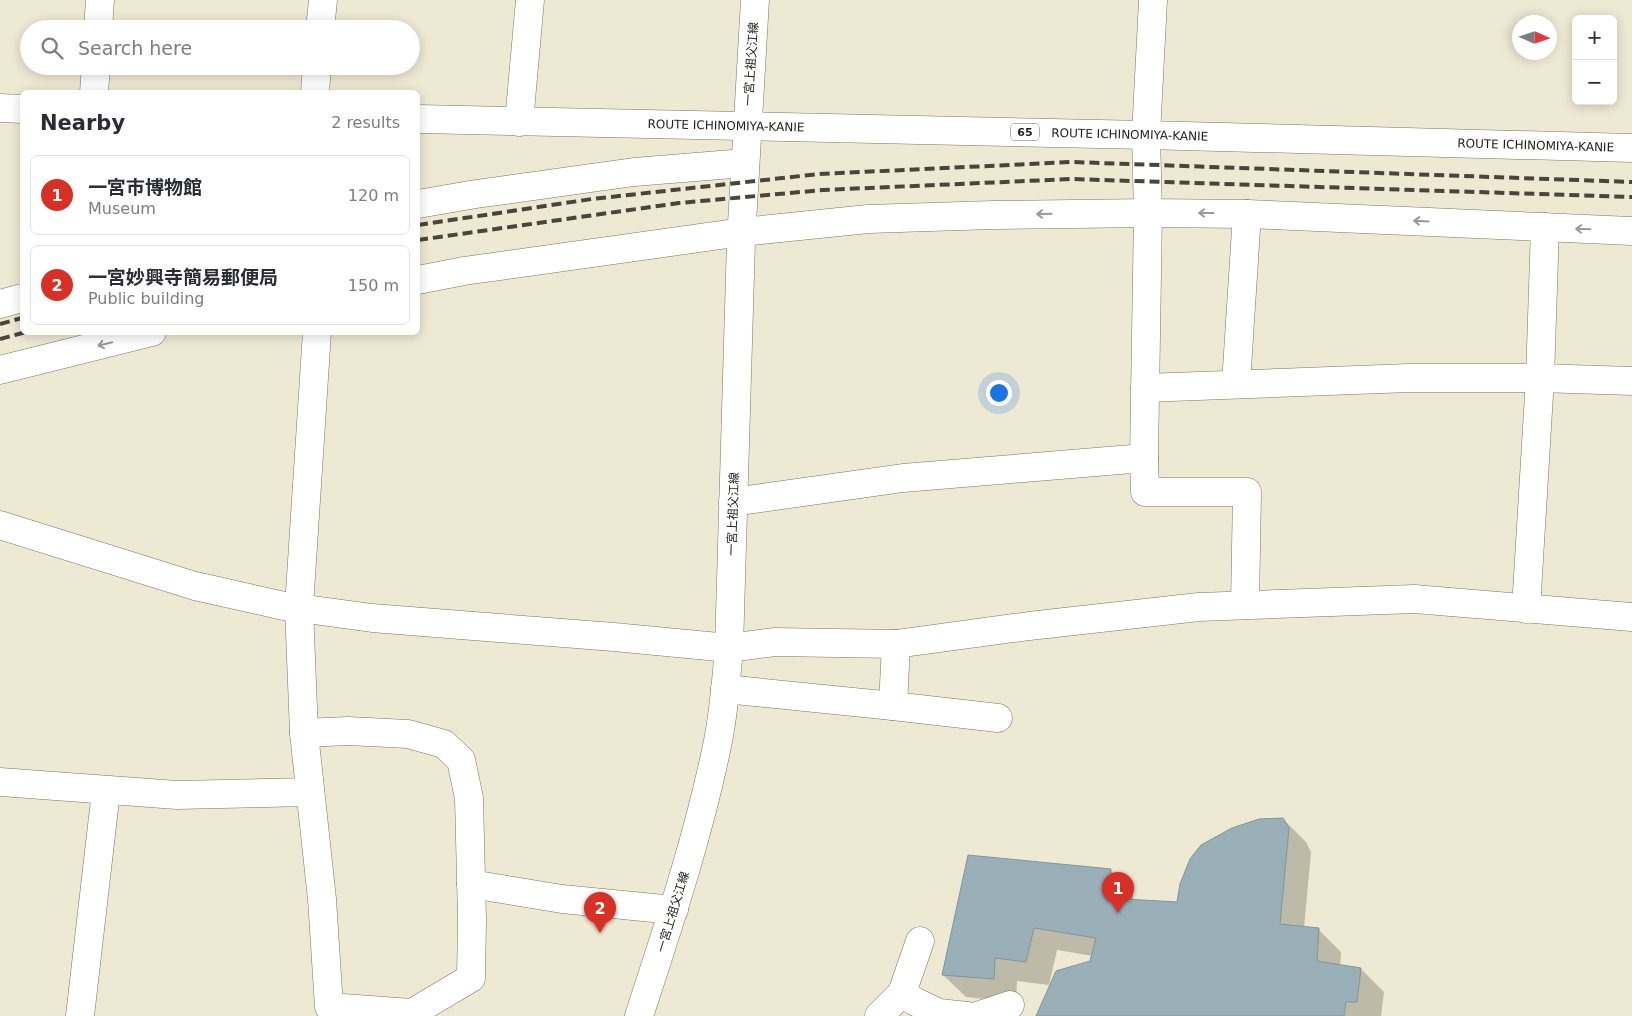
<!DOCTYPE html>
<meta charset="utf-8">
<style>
:root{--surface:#fff;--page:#f2f2f3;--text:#2b2b33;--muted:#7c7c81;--line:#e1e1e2;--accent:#d93025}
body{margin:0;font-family:"DejaVu Sans","Noto Sans JP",sans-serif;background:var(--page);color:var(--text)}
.controls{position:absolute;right:15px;top:15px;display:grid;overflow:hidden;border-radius:8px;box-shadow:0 2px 12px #0003}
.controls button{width:45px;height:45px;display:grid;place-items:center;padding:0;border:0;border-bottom:1px solid var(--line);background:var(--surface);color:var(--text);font:25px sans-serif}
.compass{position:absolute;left:1512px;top:15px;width:45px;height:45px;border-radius:50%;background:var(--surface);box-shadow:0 2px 12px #0003;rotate:93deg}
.you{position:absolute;left:998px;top:392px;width:18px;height:18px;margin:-12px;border:4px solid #fff;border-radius:50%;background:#1a73e8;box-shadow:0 0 0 8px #1a73e833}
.badge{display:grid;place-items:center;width:32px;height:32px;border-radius:50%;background:var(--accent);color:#fff;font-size:16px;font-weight:700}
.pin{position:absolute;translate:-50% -41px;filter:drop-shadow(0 1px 2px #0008)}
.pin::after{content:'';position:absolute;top:26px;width:18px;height:15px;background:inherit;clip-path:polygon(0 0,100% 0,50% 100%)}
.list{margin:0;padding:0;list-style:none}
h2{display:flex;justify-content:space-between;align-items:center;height:65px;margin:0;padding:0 20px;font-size:21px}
h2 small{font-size:16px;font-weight:400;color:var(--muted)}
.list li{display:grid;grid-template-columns:32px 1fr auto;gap:15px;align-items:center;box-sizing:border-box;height:80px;margin:0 10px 10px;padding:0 10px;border:1px solid var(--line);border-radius:8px}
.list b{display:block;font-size:19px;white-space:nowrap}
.list p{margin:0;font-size:16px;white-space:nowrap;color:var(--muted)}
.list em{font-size:16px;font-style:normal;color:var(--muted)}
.icon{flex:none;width:28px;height:28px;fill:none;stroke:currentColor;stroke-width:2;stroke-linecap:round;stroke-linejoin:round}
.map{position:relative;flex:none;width:1632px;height:1016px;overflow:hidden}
.search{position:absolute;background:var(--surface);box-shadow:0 2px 12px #0003;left:20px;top:20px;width:400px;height:55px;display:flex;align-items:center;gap:12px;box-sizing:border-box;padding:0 18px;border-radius:28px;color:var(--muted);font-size:19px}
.panel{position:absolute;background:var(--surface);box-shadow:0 2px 12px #0003;left:20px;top:90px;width:400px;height:245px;border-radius:8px}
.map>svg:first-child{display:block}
.shadow{fill:#0003}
.building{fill:#99b0b9;stroke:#7f969e}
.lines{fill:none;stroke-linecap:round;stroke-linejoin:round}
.minor-casing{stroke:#7a7562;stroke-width:29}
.major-casing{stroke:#7a7562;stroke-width:29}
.minor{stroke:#fff;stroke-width:28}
.major{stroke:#fff;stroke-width:28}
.rail{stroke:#48453b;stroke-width:4;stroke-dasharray:10 5;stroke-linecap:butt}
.oneway{stroke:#9a9995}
.labels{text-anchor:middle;stroke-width:4;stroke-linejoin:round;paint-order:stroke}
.shield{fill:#fff;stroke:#62605a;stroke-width:1}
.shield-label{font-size:11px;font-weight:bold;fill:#1e1c14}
.street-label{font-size:12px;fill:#1e1c14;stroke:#fff}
</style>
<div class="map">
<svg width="1632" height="1016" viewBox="0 0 1632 1016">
<rect width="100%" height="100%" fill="#eee9d3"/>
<!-- shadow -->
<path class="shadow" d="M1283,819L1306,842L1311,852L1304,928L1318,929L1341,952L1340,966L1361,969L1384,992L1381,1016H1038L1091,962L1093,956L1057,950L1049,985L1017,981L1016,1002L966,997L943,975L1110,870L1133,893V901L1178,904Z"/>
<!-- building -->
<path class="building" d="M1283,818L1289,828L1280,924L1319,928L1317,961L1361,968L1357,1002H1346L1344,1016H1036L1056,971L1090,961L1096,938L1034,928L1026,962L995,958L994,979L942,975L968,855L1111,869L1108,898L1177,902L1180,884L1190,859L1201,845L1232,828L1259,819Z"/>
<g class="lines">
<defs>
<g id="minor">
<path d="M1153,0L1146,135L1148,213L1144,458L1145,492H1247L1245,605"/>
<path d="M98,29L100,0"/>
<path d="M320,29L323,0"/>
<path d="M94,92L96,66"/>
<path d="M315,92L317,66"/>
<path d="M519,122L530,0"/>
<path d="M418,204L476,194L634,172L745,163"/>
<path d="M418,280L464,271L742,232L868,219L993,215L1148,213L1247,214L1632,231"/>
<path d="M0,304L22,298"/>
<path d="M317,332L299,607L304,733L322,899L329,1007L412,1013"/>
<path d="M0,370L152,332"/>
<path d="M1236,384L1247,214"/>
<path d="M1145,388L1409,378H1540L1632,381"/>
<path d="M733,502L903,478L1144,458"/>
<path d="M0,525L195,586L284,606L372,618L614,637L729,648L775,642L896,644L1029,626L1199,607L1414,599L1632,617"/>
<path d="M1526,609L1540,378L1545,227"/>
<path d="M725,689L893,706L896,644"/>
<path d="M893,706L998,718"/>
<path d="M304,733L348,731L408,734L444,744L461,760L469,798L472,920L471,978L412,1013L411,1016"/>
<path d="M0,782L177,795L310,792"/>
<path d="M471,884L562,899L674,910"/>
<path d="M902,993L914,1001L939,1013L967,1016"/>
<path d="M80,1016L106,791"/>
<path d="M879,1016L902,993L920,941"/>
<path d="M977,1016L1010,1005"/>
</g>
<g id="major">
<path d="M0,108L22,109"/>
<path id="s1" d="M418,119L1146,135L1632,148"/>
<path d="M639,1016C668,927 698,838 717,746C724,714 726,680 729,648L741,241L755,0"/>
</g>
</defs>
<!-- minor casing -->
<use href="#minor" class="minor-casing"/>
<!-- major casing -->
<use href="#major" class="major-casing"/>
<!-- minor -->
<use href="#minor" class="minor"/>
<!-- major -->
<use href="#major" class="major"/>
<!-- rail -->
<g class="rail">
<path d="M418,225L592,199L819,174L1072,162L1632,182"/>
<path d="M418,240L679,203L823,190L1071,179L1632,197"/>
<path d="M0,324L22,318"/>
<path d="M0,339L26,332"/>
</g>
</g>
<!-- one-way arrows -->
<defs><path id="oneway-shaft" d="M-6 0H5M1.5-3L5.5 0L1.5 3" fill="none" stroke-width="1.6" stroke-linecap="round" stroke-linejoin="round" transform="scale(1.25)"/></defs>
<g class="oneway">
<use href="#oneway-shaft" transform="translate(1206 213) rotate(-180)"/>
<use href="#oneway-shaft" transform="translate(1044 214) rotate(179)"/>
<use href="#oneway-shaft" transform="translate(1421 221) rotate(-177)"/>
<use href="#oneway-shaft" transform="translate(1583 229) rotate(-178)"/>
<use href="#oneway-shaft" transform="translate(105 344) rotate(166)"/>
</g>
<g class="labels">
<!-- shield labels -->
<rect class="shield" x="1011" y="123.5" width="28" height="17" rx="4"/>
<g class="shield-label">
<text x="1025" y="136">65</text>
</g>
<!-- street labels -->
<g class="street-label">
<text transform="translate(751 64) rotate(-86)" y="4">一宮上祖父江線</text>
<text dy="4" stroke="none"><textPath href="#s1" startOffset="308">ROUTE ICHINOMIYA-KANIE</textPath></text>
<text dy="4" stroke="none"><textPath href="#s1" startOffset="712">ROUTE ICHINOMIYA-KANIE</textPath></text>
<text dy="4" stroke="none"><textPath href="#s1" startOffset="1118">ROUTE ICHINOMIYA-KANIE</textPath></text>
<text transform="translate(733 514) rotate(-88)" y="4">一宮上祖父江線</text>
<text transform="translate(673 912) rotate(-73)" y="4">一宮上祖父江線</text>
</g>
</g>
</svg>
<div class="controls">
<button>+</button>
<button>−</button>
</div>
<svg class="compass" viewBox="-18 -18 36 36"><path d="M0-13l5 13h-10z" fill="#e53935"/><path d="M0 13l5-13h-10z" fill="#7c7c81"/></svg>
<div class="you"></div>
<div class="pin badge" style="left:1118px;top:913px">1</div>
<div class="pin badge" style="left:600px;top:933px">2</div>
<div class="search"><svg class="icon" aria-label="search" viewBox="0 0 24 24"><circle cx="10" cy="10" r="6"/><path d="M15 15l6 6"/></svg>Search here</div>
<section class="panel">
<h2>Nearby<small>2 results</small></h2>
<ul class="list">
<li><span class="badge">1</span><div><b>一宮市博物館</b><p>Museum</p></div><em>120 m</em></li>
<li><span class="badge">2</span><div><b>一宮妙興寺簡易郵便局</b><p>Public building</p></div><em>150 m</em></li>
</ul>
</section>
</div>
